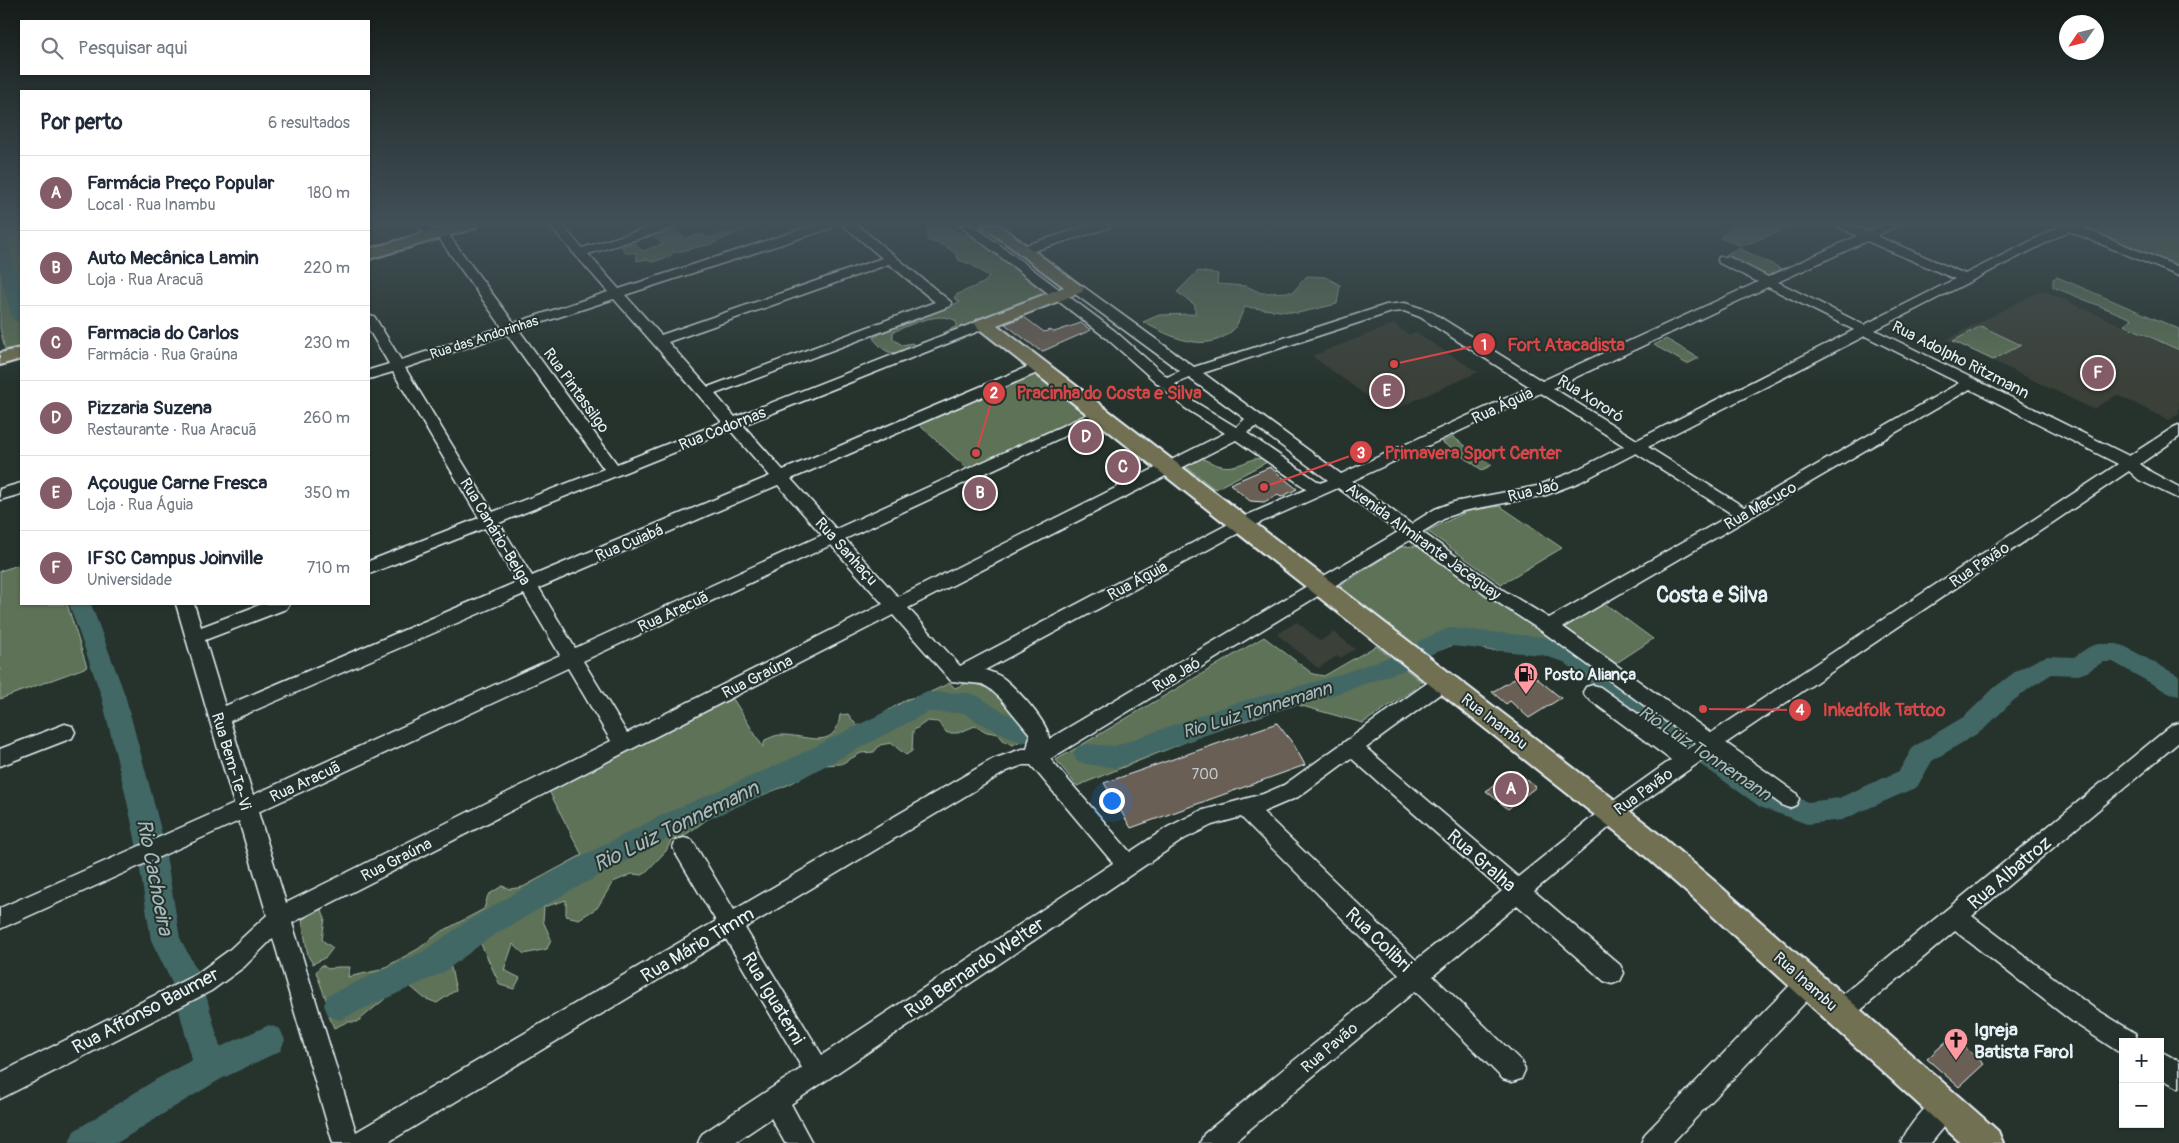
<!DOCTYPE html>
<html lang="pt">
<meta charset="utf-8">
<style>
:root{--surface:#fff;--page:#f6f6f7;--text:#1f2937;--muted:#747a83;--line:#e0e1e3;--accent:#845c67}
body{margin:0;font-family:Pangolin,sans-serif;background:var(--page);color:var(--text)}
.controls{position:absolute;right:15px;bottom:15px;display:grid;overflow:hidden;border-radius:0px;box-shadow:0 1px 4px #0004}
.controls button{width:45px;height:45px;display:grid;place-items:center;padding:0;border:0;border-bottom:1px solid var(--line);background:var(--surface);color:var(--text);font:25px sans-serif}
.compass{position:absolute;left:2059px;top:15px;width:45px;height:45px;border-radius:50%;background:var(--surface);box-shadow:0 1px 4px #0004;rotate:235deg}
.you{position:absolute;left:1111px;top:800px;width:18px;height:18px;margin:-12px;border:4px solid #fff;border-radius:50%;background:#1a73e8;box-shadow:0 0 0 8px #1a73e833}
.badge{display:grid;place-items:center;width:32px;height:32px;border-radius:50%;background:var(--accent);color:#fff;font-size:16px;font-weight:700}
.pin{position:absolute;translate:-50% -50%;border:2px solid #fff;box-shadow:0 1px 5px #0006}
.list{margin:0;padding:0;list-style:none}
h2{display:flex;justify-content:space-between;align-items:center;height:65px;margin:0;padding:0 20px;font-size:21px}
h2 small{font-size:16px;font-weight:400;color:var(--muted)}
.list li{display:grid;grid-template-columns:32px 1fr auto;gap:15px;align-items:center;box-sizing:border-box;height:75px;padding:0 20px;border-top:1px solid var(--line)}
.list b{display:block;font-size:19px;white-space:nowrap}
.list p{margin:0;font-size:16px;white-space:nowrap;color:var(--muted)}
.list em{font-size:16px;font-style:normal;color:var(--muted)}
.icon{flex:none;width:28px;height:28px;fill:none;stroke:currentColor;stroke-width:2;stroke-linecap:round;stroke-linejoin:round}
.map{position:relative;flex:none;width:2179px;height:1143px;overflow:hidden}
.search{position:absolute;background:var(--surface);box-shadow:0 1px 4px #0004;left:20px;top:20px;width:350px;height:55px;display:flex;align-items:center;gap:12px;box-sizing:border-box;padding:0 18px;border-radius:0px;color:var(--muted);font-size:19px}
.panel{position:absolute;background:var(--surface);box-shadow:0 1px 4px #0004;left:20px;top:90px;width:350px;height:515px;border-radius:0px}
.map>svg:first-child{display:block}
.built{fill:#3a4039}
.green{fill:#5d7256;stroke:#a2b2a7;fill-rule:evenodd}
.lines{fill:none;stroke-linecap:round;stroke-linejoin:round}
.river{fill:#426766;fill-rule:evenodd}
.building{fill:#6a5e55;stroke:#e8f1f8}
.minor-casing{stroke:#e8f1f8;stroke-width:3}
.major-casing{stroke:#e8f1f8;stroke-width:4}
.minor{fill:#26332d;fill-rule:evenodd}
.major{fill:#716f52;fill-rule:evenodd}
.labels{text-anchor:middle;stroke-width:4;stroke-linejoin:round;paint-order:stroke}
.far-street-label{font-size:14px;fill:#e8f1f8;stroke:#26332d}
.number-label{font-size:14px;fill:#c8cccf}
.street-label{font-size:16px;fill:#e8f1f8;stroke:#26332d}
.poi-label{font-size:16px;font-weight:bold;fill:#e8f1f8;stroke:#26332d;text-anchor:start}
.water-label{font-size:18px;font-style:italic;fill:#a6babe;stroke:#26332d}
.near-street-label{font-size:19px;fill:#e8f1f8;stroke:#26332d}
.near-poi-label{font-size:19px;font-weight:bold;fill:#e8f1f8;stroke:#26332d;text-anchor:start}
.district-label{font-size:21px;font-weight:bold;fill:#e8f1f8;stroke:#26332d}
.near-water-label{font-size:21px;font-style:italic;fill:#a6babe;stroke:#26332d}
.leader{fill:none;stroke:#d94647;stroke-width:2}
.callout-dot{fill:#d94647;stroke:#26332d;stroke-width:2}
.mark-label{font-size:15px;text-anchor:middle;font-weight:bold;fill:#fff}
.callout-label{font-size:18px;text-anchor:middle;font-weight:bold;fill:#d94647;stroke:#26332d;stroke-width:4;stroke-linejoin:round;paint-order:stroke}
</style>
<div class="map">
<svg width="2179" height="1143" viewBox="0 0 2179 1143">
<rect width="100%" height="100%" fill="#26332d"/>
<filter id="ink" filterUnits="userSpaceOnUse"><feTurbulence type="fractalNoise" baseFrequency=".02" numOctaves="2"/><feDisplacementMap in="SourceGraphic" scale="10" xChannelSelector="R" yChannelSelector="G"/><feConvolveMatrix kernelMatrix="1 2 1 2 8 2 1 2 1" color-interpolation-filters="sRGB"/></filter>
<g filter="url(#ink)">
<!-- built -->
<g class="built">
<path d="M2042,290L2179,351V414L2169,420L2117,395L2093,409L1947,339Z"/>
<path d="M1394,324L1409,335L1414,332L1478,372L1389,412L1312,356Z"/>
<path d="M1297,622L1320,641L1334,632L1355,649L1340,658L1337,656L1318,668L1277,634Z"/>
</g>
<!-- green -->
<g class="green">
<path d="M0,225H21V346L5,350L0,328Z"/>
<path d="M1733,225H1796L1742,246L1720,238Z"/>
<path d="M2076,225H2179V266Z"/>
<path d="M947,226C958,234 971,235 983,242C1006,255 1026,274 1047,290V295L1027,305L1009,306L1001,310C997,325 983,316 972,322C965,325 958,331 950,334L943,333L957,326L956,321C939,310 910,325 893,332V339L902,345L912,343L917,347C895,355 889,358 873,338L888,329L960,302L954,298L956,295L985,282L989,277L972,265L959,260L955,253L945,246L927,240L928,228Z"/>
<path d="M671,228L685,238L703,234L708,238L744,229L712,244L672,253L669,257L652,262L646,259L637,261L636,253H626L621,247L635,243L642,251L663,244L651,234Z"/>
<path d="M1739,248L1782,269L1768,276L1725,255Z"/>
<path d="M1198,271L1218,274L1217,284L1246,286L1261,293L1293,292L1307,276L1325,277L1340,285L1337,304L1298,313L1245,307C1241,314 1238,326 1232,331C1205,355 1169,336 1143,322L1159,315L1195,314V305L1177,292Z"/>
<path d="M2057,277L2179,329V350L2124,325L2132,319L2053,287V279Z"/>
<path d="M1981,326L2021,345L1993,360L1953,341Z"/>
<path d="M1666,339L1699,358L1687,364L1654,345Z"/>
<path d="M1039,371L1096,415L971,472L917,423Z"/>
<path d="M1453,437L1492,465L1482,470L1442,442Z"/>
<path d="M1195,455C1206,460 1220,469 1233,466C1250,463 1251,455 1271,460L1215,489L1180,462Z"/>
<path d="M1500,506L1562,548L1501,584L1427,531L1468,511Z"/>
<path d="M1415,546L1426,549L1450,564L1689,735L1691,742L1684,745C1656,725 1628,705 1601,683C1586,671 1574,657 1554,652C1536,647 1516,649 1498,650C1486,652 1475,646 1464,644C1452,642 1439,654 1427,652C1408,648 1356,600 1339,586L1401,547Z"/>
<path d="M21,564V604H67L87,667L0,699V571Z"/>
<path d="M1604,603L1653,639L1615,664L1565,627Z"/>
<path d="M1264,637L1313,674L1324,676L1376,646L1422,682L1416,688L1363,723L1295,704L1200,736L1077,786L1056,760Z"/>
<path d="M950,683L955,688C960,686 965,683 970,683C992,683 1020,716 1030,734L1014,723L995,718L983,703L962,698L945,700L929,698L915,701L895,718L922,705L950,706L959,704L971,709L997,726L1026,738L1013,745L1004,741L998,734L987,732L975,726L958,733H947L938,722L927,721L913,731L912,751L906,755L891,743L880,745L874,752L861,753L841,764L824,765L790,784L758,797L745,796L726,806L681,838L671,841L666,851L643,875L632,874L613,882L597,908L579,919L566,916V900L544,907L543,921L551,939L547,949L524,954L513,944L504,970L520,978L514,989L500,985L480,942L449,959L456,990L437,1003L424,998L410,986L392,993L357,1022H347L334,1028L329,1016L400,977L433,965L447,953L328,1005L316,972L322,965L328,969L337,967H350L348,977L380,970L418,949L439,933L484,909L488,895L502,886L510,889L523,887L582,855L548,789L730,694L763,747L765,740C770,738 775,735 780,735C805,734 836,753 840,715L848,714L857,726L876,718L907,699L924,695ZM890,720L871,732L780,776L823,750L870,726ZM716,804L534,899L470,935L478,926L506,909L575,870L685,813Z"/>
<path d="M321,908L325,918L322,940L333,948L326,957L313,964L308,956L302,920L311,909Z"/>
</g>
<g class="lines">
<!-- river -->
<g class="river">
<path d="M0,238L6,240L8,243L21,288V322L15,321L12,317L0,272Z"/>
<path d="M69,604H91L125,695L150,788L163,838L180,938L202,980L220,1047L269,1025L280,1029L285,1040L280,1051L221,1079L179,1104L117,1143H69L74,1131L155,1080L192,1060L172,983L151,940L135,838L124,788L101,695Z"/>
<path d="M1449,628L1543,637L1582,650L1670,719L1734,759L1780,791L1808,802L1839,798L1899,771L1913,747L1965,716L1995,687L2016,671L2039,659L2048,656L2074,657L2089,647L2098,644H2117L2126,647L2179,676V696L2170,694L2113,662H2103L2087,672L2078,675L2052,674L2034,685L2013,701L1983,730L1932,761L1917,787L1842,820L1807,824L1760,807L1716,775L1652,733L1564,662L1542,655L1451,646L1427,656L1419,653L1415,647L1419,641Z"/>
<path d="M1398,654L1407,657L1410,663L1407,669L1333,695L1246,720L1116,768L1086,764L1077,761L1073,754L1077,747L1086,744L1115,746L1232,704L1329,678Z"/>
<path d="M925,692L969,693L978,696L996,708L1031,726L1035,733L1031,740L1022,743L978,722L964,713L928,712L802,778L680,832L570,891L489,938L444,972L339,1020L328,1015L324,1005L328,995L422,952L469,920L550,873L660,816L784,762Z"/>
</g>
</g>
<!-- building -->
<g class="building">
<path d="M1024,317L1044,332L1050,330L1054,332L1081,323L1091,330L1043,351L1039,350L1005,324Z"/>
<path d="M1270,467L1297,489L1281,497L1278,495L1264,502L1250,501L1230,484Z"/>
<path d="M1528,671L1561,698L1529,718L1510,701L1506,704L1492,692Z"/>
<path d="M1277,723L1294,745L1305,765L1131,828L1104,783Z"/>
<path d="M1516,771L1536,787L1508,809L1486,791Z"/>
<path d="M1952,1036L1984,1064L1959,1087L1927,1059Z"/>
</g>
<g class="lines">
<defs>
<g id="minor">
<path d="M418,225H430L435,232L441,229L445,230L514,323L608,292L549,225H562L582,248L657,225H676L674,228L588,254L619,289L814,225H833L831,228L625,295L661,335L882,258L843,225H857L952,303L950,306L715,394L735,417L979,321H989L991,324L989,327L743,425L783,470L1034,364H1044L1046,367L1044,370L791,479L836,529L1095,411H1105L1108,414L1105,417L845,539L898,597L1225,433L1185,408L1105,337L959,225H973L1115,331L1167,377L1180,371L1071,291L1069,288L1071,285H1081L1194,367L1386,305L1405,303L1430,311L1542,381L1758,282L1719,263L1718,260L1719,257H1729L1768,277L1857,236L1835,225H1852L1867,232L1881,225H1897L1877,236L1965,274L2059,227L2058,225H2075L2179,267V276L2069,231L1875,330L2129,456L2174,427L2179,425V437L2140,464L2151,472L2179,487V499L2139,480L2129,471L1726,743L1796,793L1799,799L1796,805L1789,808L1782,805L1711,754L1619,819L1534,891L1620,965L1624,973L1620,981L1612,984L1604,981L1517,905L1433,976L1521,1061L1525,1070L1521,1079L1512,1082L1503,1079L1415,991L1233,1143H1200L1204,1134L1399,975L1241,817L1212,825L1184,839L791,1104L812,1143H785L771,1118L734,1143H698L702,1134L802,1068L726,939L387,1143H333L273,938L244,967L211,991L0,1099V1073L195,975L228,951L267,915L239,821L0,929V908L234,804L176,604H194L201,627L262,604H289L286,609L205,640L225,706L517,582L485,528L369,574V561L479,518L393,372L369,379V370L389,364L369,330V315L374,316L401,360L502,327L438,237L432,240L428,239ZM1867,241L1955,279L1864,325L1778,282ZM889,264L935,302L708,387L668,342ZM1768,287L1854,330L1637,440L1553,388ZM614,299L722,422L617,464L519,330ZM1404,311L1420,317L1530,387L1341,474L1203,373L1392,312ZM507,334L604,469L493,512L405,368ZM1865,336L1959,383L1744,507L1648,447ZM1189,378L1245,419L1236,427L1195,402L1175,384ZM1970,389L2118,464L1711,733L1563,627ZM1541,393L1624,446L1568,474L1537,486L1454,502L1435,509L1411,524L1352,481ZM1256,427L1328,480L1320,483L1247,433ZM730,430L770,476L532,576L499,523ZM1236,440L1307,489L1236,520L960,666L908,608ZM1636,453L1732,514L1549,618L1503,590L1422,532L1447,517L1463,511L1546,495L1580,482ZM778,485L822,535L575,648L539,588ZM1338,488L1398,532L1049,739C1050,724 1015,687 1003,678C997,674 991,672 985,670L1248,528ZM1410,540L1491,598L1543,632L1696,743L1687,749L1600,687L1593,685L1586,687L1583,692L1586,697L1671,760L1605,807L1518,877L1366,748L1451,686L1454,681L1451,676L1444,674L1437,676L1284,785L1263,794L1200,811L1168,827L1130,852L1050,759ZM831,545L883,604L627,733L583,661ZM524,594L560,655L253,795L230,721ZM893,615L951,681L982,684L989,688L1001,699L1029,733L1030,736L1027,749H1022L993,759L734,910L692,840L684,838L676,840L673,847L676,854L716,921L356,1132L292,923ZM568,668L611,741L286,903L258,812ZM1351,758L1502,891L1416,960L1263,812L1298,797ZM1023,765H1031L1113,863L822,1055L745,928L1007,771Z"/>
<path d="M1091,225H1110L1108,228L1027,253H1019L1017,250L1019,247Z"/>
<path d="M21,483V494L0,500V489Z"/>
<path d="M2179,723V742L1972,916L2091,1006L2135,1033L2138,1042H2123V1053L2117,1051L2073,1022L1955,931L1849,1020L1840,1024L1831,1020L1828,1012L1831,1004L2172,725Z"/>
<path d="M65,724L72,726L75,732L72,738L0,766V749Z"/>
<path d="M1808,972L1816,975L1820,983L1816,991L1672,1143H1641L1645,1134L1800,975Z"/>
<path d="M2160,1051L2179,1061V1088L2160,1078Z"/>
<path d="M1945,1093L1954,1097L1958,1106L1954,1115L1931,1143H1901C1907,1127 1929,1100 1945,1093Z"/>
</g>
<g id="major">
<path d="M451,225H477L475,228L369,259V249Z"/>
<path d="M981,225H999L1084,288L1082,292L997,325L1649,826L1712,879L1998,1131L2003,1143H1961L1692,897L1629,842L978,328L975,324L978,320L1064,287Z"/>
<path d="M21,348V359L0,365V353Z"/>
</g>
</defs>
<!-- minor casing -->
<use href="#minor" class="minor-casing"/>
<!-- major casing -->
<use href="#major" class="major-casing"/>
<!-- minor -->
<use href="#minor" class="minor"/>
<!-- major -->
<use href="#major" class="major"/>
</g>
</g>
<!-- sky -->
<linearGradient id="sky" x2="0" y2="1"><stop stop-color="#151c19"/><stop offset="0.58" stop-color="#415057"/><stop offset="1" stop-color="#415057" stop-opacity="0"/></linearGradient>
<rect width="2179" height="385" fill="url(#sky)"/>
<!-- icons -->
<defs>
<symbol id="fuel-pin" viewBox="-11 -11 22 30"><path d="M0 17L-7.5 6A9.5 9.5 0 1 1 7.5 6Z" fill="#ff9aa2" stroke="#26332d"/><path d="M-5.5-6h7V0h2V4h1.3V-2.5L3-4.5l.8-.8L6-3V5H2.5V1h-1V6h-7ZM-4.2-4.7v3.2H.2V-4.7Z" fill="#111"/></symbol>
<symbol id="church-pin" viewBox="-11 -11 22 30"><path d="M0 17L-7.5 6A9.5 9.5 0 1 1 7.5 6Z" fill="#ff9aa2" stroke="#26332d"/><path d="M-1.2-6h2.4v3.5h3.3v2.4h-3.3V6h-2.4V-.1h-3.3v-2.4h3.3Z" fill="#111"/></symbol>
</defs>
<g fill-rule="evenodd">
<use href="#fuel-pin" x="1512" y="660" width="28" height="38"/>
<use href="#church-pin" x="1942" y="1026" width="28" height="38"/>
</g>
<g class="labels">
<!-- far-street labels -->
<g class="far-street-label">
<text transform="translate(484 337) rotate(-18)" y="5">Rua das Andorinhas</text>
</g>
<!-- number labels -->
<g class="number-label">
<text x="1205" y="779">700</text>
</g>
<!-- street labels -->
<g class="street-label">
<text transform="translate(1961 359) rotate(27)" y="6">Rua Adolpho Ritzmann</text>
<text transform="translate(577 390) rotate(54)" y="6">Rua Pintassilgo</text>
<text transform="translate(1591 398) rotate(32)" y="6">Rua Xororó</text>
<text transform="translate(1502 405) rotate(-25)" y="6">Rua Águia</text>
<text transform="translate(722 428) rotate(-22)" y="6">Rua Codornas</text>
<text transform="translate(1533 490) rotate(-14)" y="6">Rua Jaó</text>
<text transform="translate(1760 505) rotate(-30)" y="6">Rua Macuco</text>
<text transform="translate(496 531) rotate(59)" y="6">Rua Canário-Belga</text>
<text transform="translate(1424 541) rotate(36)" y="6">Avenida Almirante Jaceguay</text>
<text transform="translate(629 542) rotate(-23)" y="6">Rua Cuiabá</text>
<text transform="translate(847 551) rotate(48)" y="6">Rua Sanhaçu</text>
<text transform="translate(1979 564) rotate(-34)" y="6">Rua Pavão</text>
<text transform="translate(1137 580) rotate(-28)" y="6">Rua Águia</text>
<text transform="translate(673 611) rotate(-25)" y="6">Rua Aracuã</text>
<text transform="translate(1176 674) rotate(-31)" y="6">Rua Jaó</text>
<text transform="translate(757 676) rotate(-27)" y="6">Rua Graúna</text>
<text transform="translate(1495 721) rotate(38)" y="6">Rua Inambu</text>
<text transform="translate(232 761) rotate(73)" y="6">Rua Bem-Te-Vi</text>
<text transform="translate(305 781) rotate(-25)" y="6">Rua Aracuã</text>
<text transform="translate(1643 791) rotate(-36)" y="6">Rua Pavão</text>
<text transform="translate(396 859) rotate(-27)" y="6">Rua Graúna</text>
<text transform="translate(1806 981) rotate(42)" y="6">Rua Inambu</text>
<text transform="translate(1329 1047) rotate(-40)" y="6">Rua Pavão</text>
</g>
<!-- poi labels -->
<g class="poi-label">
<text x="1544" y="680">Posto Aliança</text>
</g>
<!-- water labels -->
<g class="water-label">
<text transform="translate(1257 710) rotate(-17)" y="6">Rio Luiz Tonnemann</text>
<text transform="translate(1705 753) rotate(34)" y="6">Rio Luiz Tonnemann</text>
</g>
<!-- near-street labels -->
<g class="near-street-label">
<text transform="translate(1482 860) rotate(41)" y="7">Rua Gralha</text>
<text transform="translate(2009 872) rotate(-40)" y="7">Rua Albatroz</text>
<text transform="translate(1379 939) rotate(44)" y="7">Rua Colibri</text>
<text transform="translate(697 944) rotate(-31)" y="7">Rua Mário Timm</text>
<text transform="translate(974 967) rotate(-34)" y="7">Rua Bernardo Welter</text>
<text transform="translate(774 998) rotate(59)" y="7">Rua Iguatemi</text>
<text transform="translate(145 1010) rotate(-28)" y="7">Rua Affonso Baumer</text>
</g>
<!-- near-poi labels -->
<g class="near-poi-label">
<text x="1974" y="1036">Igreja<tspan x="1974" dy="22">Batista Farol</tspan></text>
</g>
<!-- district labels -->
<g class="district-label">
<text x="1712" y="602">Costa e Silva</text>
</g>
<!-- near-water labels -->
<g class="near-water-label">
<text transform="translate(676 826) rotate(-26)" y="7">Rio Luiz Tonnemann</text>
<text transform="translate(155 877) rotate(79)" y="7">Rio Cachoeira</text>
</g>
</g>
<!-- callouts -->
<path class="leader" d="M1394 364L1484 344M976 453L994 393M1264 487L1361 452M1703 709L1800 710"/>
<g class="callout-dot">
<circle cx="1394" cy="364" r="5"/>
<circle cx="976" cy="453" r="5"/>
<circle cx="1264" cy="487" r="5"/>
<circle cx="1703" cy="709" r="5"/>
<circle cx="1484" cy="344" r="12"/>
<circle cx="994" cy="393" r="12"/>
<circle cx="1361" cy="452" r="12"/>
<circle cx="1800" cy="710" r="12"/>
</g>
<g class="mark-label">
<text x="1484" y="350">1</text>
<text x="994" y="398">2</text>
<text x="1361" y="458">3</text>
<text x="1800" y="715">4</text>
</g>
<g class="callout-label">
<text x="1566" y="351">Fort Atacadista</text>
<text x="1109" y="399">Pracinha do Costa e Silva</text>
<text x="1473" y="459">Primavera Sport Center</text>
<text x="1884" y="716">Inkedfolk Tattoo</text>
</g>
</svg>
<div class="controls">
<button>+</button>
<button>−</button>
</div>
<svg class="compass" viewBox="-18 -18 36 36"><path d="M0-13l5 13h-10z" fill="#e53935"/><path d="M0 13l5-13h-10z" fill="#747a83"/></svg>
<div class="you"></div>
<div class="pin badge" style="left:1511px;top:789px">A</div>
<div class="pin badge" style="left:980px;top:493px">B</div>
<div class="pin badge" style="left:1123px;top:467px">C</div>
<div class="pin badge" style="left:1086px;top:437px">D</div>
<div class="pin badge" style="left:1387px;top:391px">E</div>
<div class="pin badge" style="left:2098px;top:373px">F</div>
<div class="search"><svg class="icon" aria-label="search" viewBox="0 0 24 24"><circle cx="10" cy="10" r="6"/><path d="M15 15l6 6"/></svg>Pesquisar aqui</div>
<section class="panel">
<h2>Por perto<small>6 resultados</small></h2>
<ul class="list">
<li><span class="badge">A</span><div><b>Farmácia Preço Popular</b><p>Local · Rua Inambu</p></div><em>180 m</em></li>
<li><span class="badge">B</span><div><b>Auto Mecânica Lamin</b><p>Loja · Rua Aracuã</p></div><em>220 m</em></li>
<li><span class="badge">C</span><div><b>Farmacia do Carlos</b><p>Farmácia · Rua Graúna</p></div><em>230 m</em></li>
<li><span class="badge">D</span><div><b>Pizzaria Suzena</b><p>Restaurante · Rua Aracuã</p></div><em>260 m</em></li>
<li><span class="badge">E</span><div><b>Açougue Carne Fresca</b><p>Loja · Rua Águia</p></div><em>350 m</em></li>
<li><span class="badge">F</span><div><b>IFSC Campus Joinville</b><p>Universidade</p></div><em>710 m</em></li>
</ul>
</section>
</div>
